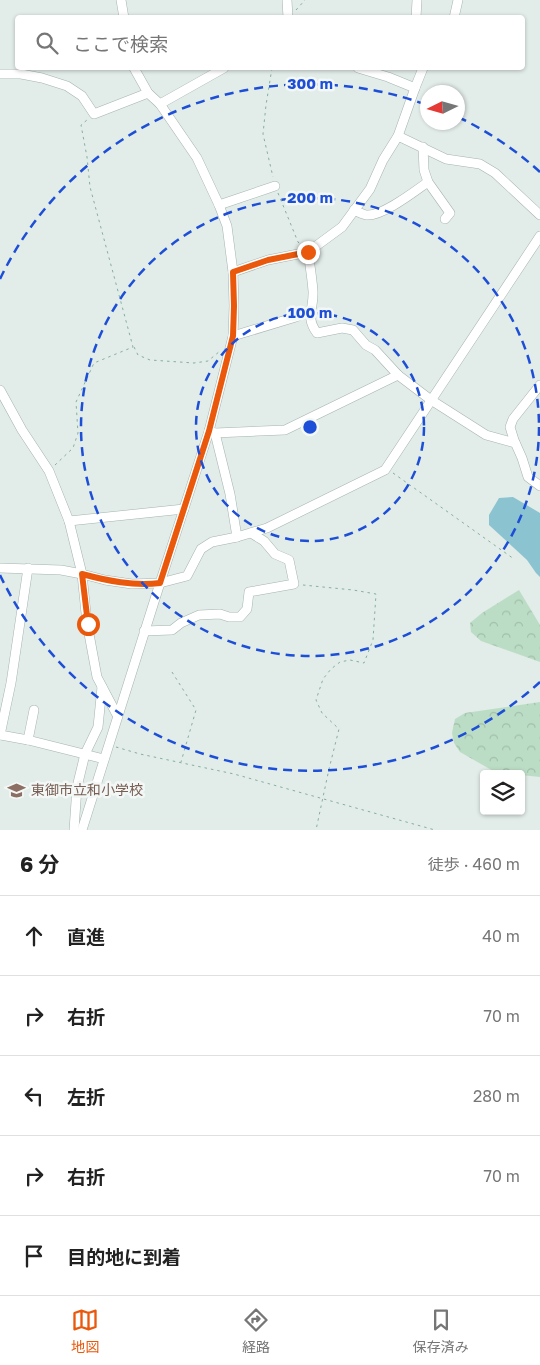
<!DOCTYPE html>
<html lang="ja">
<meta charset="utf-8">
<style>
:root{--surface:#fff;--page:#f6f6f6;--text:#222;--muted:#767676;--line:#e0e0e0;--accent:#ea580c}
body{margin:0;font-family:"Golos Text","Noto Sans JP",sans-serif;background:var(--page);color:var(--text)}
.controls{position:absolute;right:15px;bottom:15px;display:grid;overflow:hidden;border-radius:5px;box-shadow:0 1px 4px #0004}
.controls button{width:45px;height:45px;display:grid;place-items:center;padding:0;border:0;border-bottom:1px solid var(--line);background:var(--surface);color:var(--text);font:25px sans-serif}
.compass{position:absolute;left:420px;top:85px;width:45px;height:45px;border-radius:50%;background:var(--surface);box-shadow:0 1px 4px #0004;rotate:265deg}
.stop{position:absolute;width:15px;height:15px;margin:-11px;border:4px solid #ea580c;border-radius:50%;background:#fff}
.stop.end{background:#ea580c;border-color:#fff;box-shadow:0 1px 5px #0008}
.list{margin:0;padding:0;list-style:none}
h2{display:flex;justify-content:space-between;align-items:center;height:65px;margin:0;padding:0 20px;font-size:21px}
h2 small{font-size:16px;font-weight:400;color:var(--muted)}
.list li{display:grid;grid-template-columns:32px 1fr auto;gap:15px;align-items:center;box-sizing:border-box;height:80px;padding:0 20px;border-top:1px solid var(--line)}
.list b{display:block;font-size:19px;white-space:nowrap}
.list em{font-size:16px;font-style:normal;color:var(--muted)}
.icon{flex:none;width:28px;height:28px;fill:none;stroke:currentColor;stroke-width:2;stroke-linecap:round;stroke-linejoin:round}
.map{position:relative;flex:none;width:540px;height:830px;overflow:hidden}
.search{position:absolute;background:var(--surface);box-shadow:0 1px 4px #0004;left:15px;right:15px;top:15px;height:55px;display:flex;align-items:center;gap:12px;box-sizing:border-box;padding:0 18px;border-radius:5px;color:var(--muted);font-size:19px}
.sheet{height:465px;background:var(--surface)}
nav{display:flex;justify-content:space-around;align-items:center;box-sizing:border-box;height:70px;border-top:1px solid var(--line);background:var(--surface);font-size:14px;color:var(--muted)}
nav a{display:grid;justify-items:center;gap:2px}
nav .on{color:var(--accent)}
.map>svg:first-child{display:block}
.forest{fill:url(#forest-crowns)}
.water{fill:#8bc4d0}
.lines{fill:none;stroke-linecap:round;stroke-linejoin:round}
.minor-casing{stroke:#a5b4af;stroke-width:10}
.path{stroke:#83afa2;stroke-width:1;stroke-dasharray:2.5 4;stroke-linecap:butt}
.minor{stroke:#fff;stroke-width:9}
.route{stroke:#ea580c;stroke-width:6}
.ring{fill:none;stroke:#1d4ed8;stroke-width:2.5;stroke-dasharray:9 6}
.labels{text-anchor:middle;stroke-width:5;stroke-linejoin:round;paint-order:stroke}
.education-label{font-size:14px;fill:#785e54;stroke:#f3f8f6;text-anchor:start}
.centre{fill:#1d4ed8;stroke:#f3f8f6;stroke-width:2.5}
.ring-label{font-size:15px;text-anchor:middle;font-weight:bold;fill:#1d4ed8;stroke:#f3f8f6;stroke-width:5;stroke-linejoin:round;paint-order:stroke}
</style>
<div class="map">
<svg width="540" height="830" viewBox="0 0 540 830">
<defs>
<pattern id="forest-crowns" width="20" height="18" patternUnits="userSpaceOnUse" patternTransform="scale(1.25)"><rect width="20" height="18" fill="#bcddc5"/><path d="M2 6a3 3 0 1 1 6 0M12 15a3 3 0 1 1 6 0" fill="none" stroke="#a1bfaa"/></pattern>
</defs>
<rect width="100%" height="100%" fill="#e2ece8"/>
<!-- forest -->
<g class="forest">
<path d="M519,590L540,625V662L481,641L471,632L470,623L482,613Z"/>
<path d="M540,702V777L521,775V774L495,772L460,752L454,743L452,733L455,719L465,713Z"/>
</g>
<!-- water -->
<path class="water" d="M513,497L540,513V577L536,573L527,560L489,525V515L499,498Z"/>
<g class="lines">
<defs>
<g id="minor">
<path d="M121,0L124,18"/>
<path d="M287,0L288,18"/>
<path d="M416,18L417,0"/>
<path d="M454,18L458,0"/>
<path d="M358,68L388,77L415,88"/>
<path d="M0,74H21L42,78L67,86L82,96L94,114L148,93"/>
<path d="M160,104L224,68"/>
<path d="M398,136L446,159L480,164L495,173L540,215"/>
<path d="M423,147L424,170L428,182L450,213L445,219"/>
<path d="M219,205L275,186"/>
<path d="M354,210C358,212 362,214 366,215C382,217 415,191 428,182"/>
<path d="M308,252C310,265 312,278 313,291C314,309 305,317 317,333L342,328L353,330L366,345L375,350L398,375L431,400L486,435L515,443"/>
<path d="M233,272L268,260L308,252L342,227L370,189L383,160L398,136L415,88L423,68"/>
<path d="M233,336L296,317L310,311"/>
<path d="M540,385L513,419L510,427L514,440L522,458L528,477L540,486"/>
<path d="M0,390L22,430L49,471L69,521L82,574L87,623L97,677L117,715"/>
<path d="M209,431L215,433L285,430L398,375"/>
<path d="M215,433L230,494L237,537"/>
<path d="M69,521L184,509"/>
<path d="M0,568L61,570L82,574L105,580L132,584L160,583L187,576L201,549L212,542L237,537L267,528L385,470L540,236"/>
<path d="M144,631L172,630L181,623L199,615L220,614L229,617H240L247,609L249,592L294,584L289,560L275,554L264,541L251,533"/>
<path d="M0,735L11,683L28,568"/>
<path d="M0,735L28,740L104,759"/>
<path d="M28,740L34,710"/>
<path d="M74,830L77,787L85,754L98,727L102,687"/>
<path d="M82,830L160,583L209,431L233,336L234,306L233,272L227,226L219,205L197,158L160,104L148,93L134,68"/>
</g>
</defs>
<!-- minor casing -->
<use href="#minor" class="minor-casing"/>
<!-- path -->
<g class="path">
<path d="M296,10L305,0"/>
<path d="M272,68L266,105L263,134L273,177"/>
<path d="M278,193L298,242L300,244"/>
<path d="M134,347L138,355L150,360L194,363L208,361L220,351"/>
<path d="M55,465L73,448L78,433L76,402L94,363L133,347L90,187L87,157L81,125L87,120"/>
<path d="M393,473L514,559"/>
<path d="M303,585L353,590L376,594L373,640L364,663L350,660L340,662L331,669L323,679L316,700L322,713L339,729L329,769L316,830"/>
<path d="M172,672L196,710L181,762"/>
<path d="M116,747L140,754L234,774L435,830"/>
</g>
<!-- minor -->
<use href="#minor" class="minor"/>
</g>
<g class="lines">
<!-- route -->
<path class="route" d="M88,624L82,574C108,581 133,586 160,583L209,431L233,336L234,306L233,272L268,260L308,252"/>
</g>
<!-- distance rings -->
<g class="ring">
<circle cx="310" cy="427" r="114"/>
<circle cx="310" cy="427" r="229"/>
<path d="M540 682A343 343 0 0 1 0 575M0 279A343 343 0 0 1 427 105M458 117A343 343 0 0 1 540 172"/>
</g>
<!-- icons -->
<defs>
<symbol id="school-bare" viewBox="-9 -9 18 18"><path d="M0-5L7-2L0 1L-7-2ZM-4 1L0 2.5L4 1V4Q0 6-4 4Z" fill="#8d6e63" stroke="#f3f8f6" stroke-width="2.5" paint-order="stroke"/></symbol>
</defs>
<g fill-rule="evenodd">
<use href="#school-bare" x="4" y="778" width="25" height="25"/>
</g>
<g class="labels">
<!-- education labels -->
<g class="education-label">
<text x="31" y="795">東御市立和小学校</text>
</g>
</g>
<circle cx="310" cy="427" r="8" class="centre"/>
<g class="ring-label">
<text x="310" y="89">300 m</text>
<text x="310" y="203">200 m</text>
<text x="310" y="318">100 m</text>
</g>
</svg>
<div class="controls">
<button><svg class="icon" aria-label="layers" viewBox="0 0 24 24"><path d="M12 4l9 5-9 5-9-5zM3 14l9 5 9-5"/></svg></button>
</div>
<svg class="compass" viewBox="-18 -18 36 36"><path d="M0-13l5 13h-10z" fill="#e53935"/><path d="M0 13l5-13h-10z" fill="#767676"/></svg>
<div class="stop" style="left:88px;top:624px"></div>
<div class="stop end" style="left:308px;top:252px"></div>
<div class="search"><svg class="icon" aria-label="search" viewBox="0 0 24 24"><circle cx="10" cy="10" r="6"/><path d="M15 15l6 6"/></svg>ここで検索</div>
</div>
<section class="sheet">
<h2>6 分<small>徒歩 · 460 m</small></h2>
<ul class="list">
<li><svg class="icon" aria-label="ahead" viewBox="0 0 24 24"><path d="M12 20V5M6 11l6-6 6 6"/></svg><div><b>直進</b></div><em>40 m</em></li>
<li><svg class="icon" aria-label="right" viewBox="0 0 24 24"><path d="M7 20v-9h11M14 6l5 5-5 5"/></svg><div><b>右折</b></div><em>70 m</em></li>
<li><svg class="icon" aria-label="left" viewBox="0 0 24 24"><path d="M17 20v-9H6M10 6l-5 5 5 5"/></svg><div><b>左折</b></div><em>280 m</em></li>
<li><svg class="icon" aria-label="right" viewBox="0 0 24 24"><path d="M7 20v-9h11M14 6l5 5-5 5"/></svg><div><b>右折</b></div><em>70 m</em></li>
<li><svg class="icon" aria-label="arrive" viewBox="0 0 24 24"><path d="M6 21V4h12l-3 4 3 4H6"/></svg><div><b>目的地に到着</b></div></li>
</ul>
</section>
<nav>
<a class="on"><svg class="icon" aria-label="map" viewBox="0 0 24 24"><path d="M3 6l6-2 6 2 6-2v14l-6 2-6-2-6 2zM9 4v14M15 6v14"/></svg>地図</a>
<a><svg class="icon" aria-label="directions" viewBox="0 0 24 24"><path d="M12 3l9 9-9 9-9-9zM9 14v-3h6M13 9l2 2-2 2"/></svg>経路</a>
<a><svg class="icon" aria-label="saved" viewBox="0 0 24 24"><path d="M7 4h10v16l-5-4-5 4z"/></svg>保存済み</a>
</nav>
